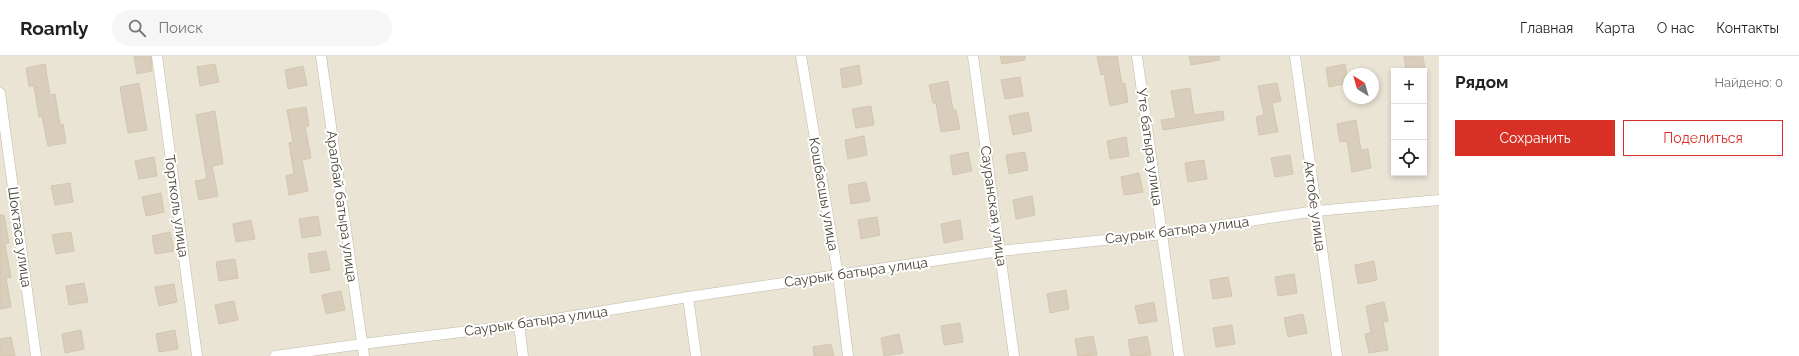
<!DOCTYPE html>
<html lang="ru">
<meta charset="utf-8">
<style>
:root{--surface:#fff;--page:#f6f6f6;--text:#222;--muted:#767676;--line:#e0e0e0;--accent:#d93025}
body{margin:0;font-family:Raleway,sans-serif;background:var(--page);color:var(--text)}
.controls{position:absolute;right:12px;top:12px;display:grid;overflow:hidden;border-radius:0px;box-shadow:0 2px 6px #0003}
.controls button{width:36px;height:36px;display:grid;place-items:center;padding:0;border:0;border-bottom:1px solid var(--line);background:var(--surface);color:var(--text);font:20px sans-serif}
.compass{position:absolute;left:1343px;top:12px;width:36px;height:36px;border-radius:50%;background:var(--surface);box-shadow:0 2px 6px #0003;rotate:323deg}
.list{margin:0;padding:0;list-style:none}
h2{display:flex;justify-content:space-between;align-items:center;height:52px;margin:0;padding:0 16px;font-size:17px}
h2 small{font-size:13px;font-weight:400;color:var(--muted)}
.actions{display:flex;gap:8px;padding:12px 16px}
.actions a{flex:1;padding:9px 0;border:1px solid var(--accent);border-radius:0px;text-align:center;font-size:14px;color:var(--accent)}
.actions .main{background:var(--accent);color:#fff}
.icon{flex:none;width:22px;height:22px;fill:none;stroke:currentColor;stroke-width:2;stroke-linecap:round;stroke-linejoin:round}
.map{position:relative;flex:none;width:1439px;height:300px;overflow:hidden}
header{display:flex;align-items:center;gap:24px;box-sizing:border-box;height:56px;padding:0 20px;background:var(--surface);border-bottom:1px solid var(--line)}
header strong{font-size:19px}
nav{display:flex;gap:22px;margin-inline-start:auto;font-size:14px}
.search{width:280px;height:36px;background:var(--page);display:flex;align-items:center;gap:10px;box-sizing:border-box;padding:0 14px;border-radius:22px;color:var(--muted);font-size:15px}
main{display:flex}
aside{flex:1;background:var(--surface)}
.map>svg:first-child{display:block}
.residential{fill:#eae4d5;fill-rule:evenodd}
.building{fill:#d9cebc;stroke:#d4c6ae}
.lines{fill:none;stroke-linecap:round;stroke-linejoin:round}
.minor-casing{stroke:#c2baa9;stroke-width:11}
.minor{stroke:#fff;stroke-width:10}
.labels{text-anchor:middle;stroke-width:4;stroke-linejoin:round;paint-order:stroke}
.street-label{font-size:14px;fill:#4a4236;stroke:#fff}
</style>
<header>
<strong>Roamly</strong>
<div class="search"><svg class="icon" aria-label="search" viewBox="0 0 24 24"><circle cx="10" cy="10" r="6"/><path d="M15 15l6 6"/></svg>Поиск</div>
<nav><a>Главная</a><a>Карта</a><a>О нас</a><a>Контакты</a></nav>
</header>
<main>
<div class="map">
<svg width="1439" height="300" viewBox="0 0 1439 300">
<rect width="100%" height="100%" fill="#f6f2e8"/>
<!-- residential -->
<path class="residential" d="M0,0H1439V300H0ZM1394,15H1424V117H1394ZM1349,18H1373V42H1349Z"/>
<!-- building -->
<g class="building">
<path d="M134,0H151L152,15L137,18Z"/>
<path d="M1000,0H1025V4L1002,8Z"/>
<path d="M1097,0H1117L1122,28L1125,27L1128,46L1110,50L1104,18L1101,19Z"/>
<path d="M1189,0H1219L1220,4L1191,9Z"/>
<path d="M1404,0H1423L1425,14L1406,15Z"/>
<path d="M45,8L50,39L55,38L60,69L63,68L66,87L48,90L42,60L39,61L34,30H29L26,12Z"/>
<path d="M215,8L219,26L200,30L197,11Z"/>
<path d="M1345,8L1348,27L1329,31L1326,12Z"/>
<path d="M859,9L862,28L843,32L840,13Z"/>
<path d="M303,10L307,29L288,33L285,14Z"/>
<path d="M1020,21L1023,40L1005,43L1001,24Z"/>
<path d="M948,25L953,54H956L960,73L941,76L936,47H933L929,29Z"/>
<path d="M139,27L147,74L128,77L120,31Z"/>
<path d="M1277,27L1281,45L1272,47L1278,76L1259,79L1256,61L1264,59L1258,30Z"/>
<path d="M1190,32L1194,59L1223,55L1224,64L1163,74L1161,64L1176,62L1171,35Z"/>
<path d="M871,50L874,69L856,72L852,53Z"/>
<path d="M306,51L309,70H305L311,102L302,104L308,135L289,139L286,120L294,118L289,87L293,86L287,54Z"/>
<path d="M215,55L223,108L212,110L218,140L199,144L195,125L207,123L196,59Z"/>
<path d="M1028,56L1032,75L1013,79L1009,60Z"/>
<path d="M1356,64L1361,94L1368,93L1371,112L1352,116L1347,85L1340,86L1337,68Z"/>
<path d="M864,80L867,99L848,103L845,84Z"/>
<path d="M1126,81L1129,100L1110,103L1107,85Z"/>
<path d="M968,96L972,115L953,119L950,100Z"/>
<path d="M1025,96L1028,114L1009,118L1006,99Z"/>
<path d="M1290,99L1293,118L1275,121L1271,102Z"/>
<path d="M154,101L157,120L139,123L135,105Z"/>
<path d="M1204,104L1207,123L1188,126L1185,107Z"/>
<path d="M1139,117L1143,136L1124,139L1121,121Z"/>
<path d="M866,126L870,145L851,148L848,129Z"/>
<path d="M70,127L73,146L55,149L51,130Z"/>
<path d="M161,137L164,156L146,160L142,141Z"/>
<path d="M1032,140L1035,159L1016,163L1013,144Z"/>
<path d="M0,159H4L9,187L5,188L11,221L6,222L11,251L0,253Z"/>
<path d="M318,160L321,179L302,182L299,163Z"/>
<path d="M877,161L880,179L861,183L858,164Z"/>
<path d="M251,164L255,183L236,186L233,168Z"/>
<path d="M960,164L963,183L944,187L941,168Z"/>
<path d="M71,176L74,195L56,198L52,179Z"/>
<path d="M170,176L174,195L155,198L152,180Z"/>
<path d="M326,195L330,214L311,217L308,198Z"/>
<path d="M235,203L238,222L219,225L216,206Z"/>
<path d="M1374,205L1377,224L1358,228L1355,209Z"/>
<path d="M1294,218L1297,237L1278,240L1275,221Z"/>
<path d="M1228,221L1232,240L1213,243L1210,224Z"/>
<path d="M84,227L88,246L69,249L66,230Z"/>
<path d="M174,228L177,246L159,250L155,231Z"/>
<path d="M1066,234L1069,253L1050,257L1047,238Z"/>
<path d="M341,235L345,254L326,258L322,239Z"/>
<path d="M234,245L238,264L219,268L215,249Z"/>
<path d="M1154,246L1157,265L1139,268L1135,250Z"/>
<path d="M1384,246L1388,265L1383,266L1388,294L1369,297L1365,278L1371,277L1366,250Z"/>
<path d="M1303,258L1307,277L1288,281L1284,262Z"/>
<path d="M960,267L963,286L944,289L941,270Z"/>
<path d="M1232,269L1235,288L1216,291L1213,272Z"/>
<path d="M81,274L84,293L65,297L62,278Z"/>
<path d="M175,274L178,293L159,296L156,278Z"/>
<path d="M899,278L903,297L884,300L881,282Z"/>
<path d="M1093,280L1097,299L1078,300L1075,283Z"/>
<path d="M1147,280L1151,299L1131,300L1128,284Z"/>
<path d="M11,281L15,300H0V283Z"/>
<path d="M831,288L834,300H814L813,291Z"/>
</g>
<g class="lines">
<defs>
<g id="minor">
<path d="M157,0L197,300"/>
<path d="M321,0L364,300"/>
<path d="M801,0L838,219L848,300"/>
<path d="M973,0L1014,300"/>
<path d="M1137,0L1179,300"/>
<path d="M1295,0L1337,300"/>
<path d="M0,37L36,300"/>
<path d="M688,241L696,300"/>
<path d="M519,269L523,300"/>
<path d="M275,300L362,288L519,269L688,241L1000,195L1162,178L1316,155L1439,144"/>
</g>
</defs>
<!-- minor casing -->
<use href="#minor" class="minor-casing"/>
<!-- minor -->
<use href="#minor" class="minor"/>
</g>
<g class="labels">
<!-- street labels -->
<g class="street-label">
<text transform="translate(1150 91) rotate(82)" y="5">Уте батыра улица</text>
<text transform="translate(824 138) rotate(80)" y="5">Кошбасшы улица</text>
<text transform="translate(177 150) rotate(82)" y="5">Тортколь улица</text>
<text transform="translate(342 150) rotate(82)" y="5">Аралбай батыра улица</text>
<text transform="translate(994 150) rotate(82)" y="5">Сауранская улица</text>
<text transform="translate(1315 150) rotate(82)" y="5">Актобе улица</text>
<text transform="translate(1177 174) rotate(-7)" y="5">Саурык батыра улица</text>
<text transform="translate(20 181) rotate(82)" y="5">Шоктаса улица</text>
<text transform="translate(856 216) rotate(-8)" y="5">Саурык батыра улица</text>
<text transform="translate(536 265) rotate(-8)" y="5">Саурык батыра улица</text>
</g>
</g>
</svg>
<div class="controls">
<button>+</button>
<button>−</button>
<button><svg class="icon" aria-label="locate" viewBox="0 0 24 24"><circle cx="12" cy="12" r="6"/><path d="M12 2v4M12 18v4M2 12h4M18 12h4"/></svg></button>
</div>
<svg class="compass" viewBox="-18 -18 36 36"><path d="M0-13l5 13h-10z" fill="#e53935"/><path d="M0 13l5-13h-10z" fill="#767676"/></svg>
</div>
<aside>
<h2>Рядом<small>Найдено: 0</small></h2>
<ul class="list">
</ul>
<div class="actions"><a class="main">Сохранить</a><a>Поделиться</a></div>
</aside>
</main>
